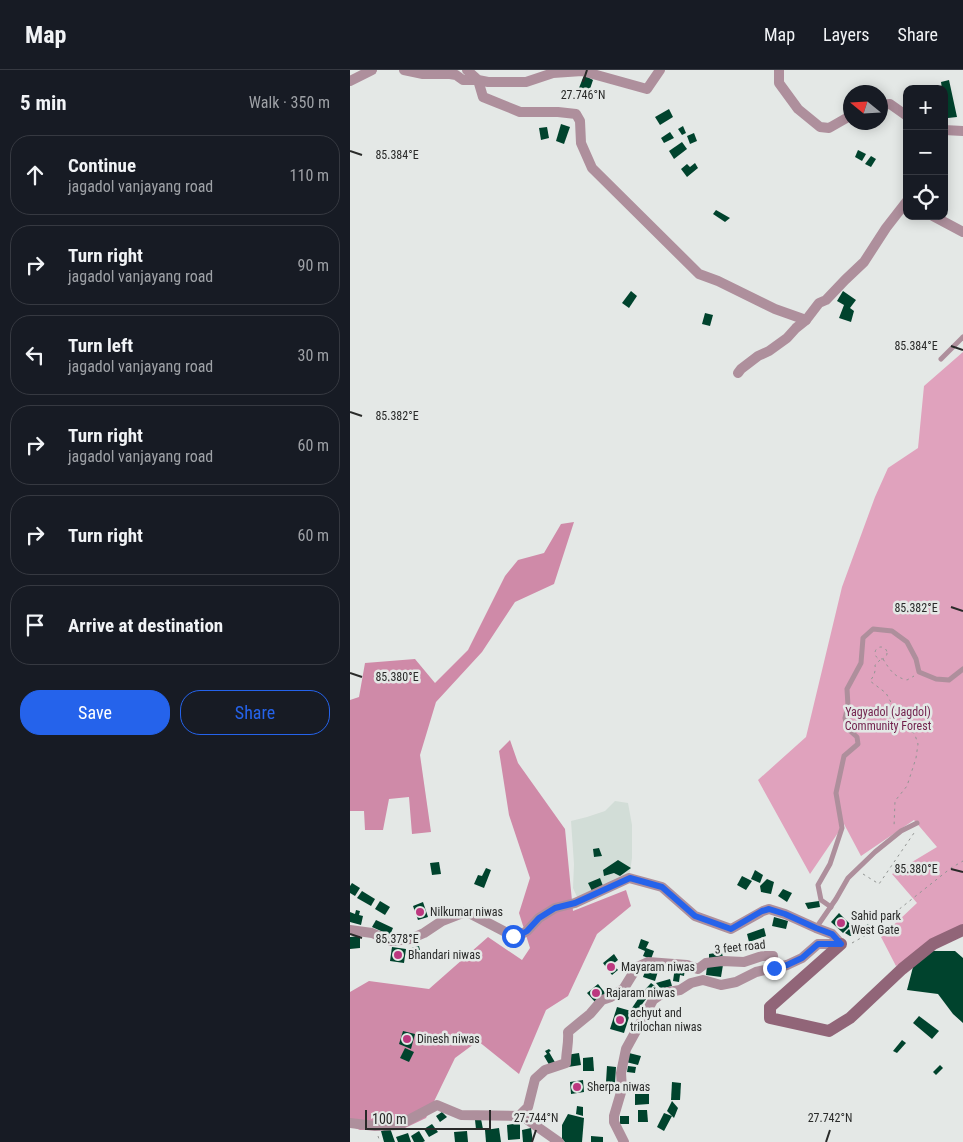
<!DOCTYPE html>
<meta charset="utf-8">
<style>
:root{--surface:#171b24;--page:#242831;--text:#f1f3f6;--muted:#9ea1a6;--line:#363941;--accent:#2563eb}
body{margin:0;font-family:"Roboto Condensed",sans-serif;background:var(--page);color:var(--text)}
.controls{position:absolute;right:15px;top:15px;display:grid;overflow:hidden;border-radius:10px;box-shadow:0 2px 12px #0003}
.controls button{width:45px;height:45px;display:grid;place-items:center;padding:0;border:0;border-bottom:1px solid var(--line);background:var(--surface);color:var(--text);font:25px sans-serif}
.compass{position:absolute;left:493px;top:15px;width:45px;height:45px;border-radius:50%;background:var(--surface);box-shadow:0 2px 12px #0003;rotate:288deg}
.scale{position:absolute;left:15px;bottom:12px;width:126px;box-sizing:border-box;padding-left:5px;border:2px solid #292a29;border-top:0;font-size:14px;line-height:18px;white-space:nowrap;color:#292a29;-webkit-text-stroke:4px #e4e8e6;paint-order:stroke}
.stop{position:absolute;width:15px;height:15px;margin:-11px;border:4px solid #2563eb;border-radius:50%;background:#fff}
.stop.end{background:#2563eb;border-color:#fff;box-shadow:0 1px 5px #0008}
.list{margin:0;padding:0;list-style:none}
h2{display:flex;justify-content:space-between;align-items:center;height:65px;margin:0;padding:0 20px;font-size:21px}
h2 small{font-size:16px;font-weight:400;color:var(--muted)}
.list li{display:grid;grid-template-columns:32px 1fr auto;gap:15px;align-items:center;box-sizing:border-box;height:80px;margin:0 10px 10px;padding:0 10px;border:1px solid var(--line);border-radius:20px}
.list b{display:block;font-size:19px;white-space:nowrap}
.list p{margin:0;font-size:16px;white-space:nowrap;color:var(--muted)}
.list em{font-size:16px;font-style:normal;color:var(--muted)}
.actions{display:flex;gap:10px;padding:15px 20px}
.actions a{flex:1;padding:11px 0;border:1px solid var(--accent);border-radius:20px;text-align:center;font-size:18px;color:var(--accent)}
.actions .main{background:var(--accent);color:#fff}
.icon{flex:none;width:28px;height:28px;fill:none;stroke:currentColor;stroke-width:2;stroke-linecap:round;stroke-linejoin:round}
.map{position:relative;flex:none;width:613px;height:1072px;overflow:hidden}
header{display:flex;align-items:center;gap:30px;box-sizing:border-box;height:70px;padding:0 25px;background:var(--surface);border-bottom:1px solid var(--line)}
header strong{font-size:24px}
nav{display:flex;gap:28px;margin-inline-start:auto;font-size:18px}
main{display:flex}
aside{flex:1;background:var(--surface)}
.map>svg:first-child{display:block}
.built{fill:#d2ddd7}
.green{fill:#e0a2bd}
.forest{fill:#cf8aa8}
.building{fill:#00432d}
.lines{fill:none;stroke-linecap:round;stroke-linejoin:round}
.path{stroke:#929593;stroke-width:1;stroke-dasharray:2.5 4;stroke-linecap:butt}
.lane{stroke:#ae8f9c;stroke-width:5}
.street{stroke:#ae8f9c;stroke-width:10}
.secondary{stroke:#916578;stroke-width:12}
.route{stroke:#2563eb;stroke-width:6}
.ticks{fill:none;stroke:#292a29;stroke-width:2}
.poi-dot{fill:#bc387f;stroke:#e4e8e6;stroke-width:2}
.labels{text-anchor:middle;stroke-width:5;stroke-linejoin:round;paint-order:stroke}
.park-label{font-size:12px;fill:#701f4b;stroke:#e4e8e6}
.poi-label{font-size:12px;fill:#292a29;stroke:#e4e8e6;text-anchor:start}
.street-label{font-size:12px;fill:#292a29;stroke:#e4e8e6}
.ticks-label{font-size:12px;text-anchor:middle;fill:#292a29;stroke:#e4e8e6;stroke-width:5;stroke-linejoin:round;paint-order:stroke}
</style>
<header>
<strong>Map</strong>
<nav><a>Map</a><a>Layers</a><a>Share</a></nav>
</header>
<main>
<aside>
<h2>5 min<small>Walk · 350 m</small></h2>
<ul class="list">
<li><svg class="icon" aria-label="ahead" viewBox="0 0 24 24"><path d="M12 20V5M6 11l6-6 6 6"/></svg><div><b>Continue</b><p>jagadol vanjayang road</p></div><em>110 m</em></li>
<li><svg class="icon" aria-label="right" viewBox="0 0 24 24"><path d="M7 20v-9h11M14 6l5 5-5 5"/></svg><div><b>Turn right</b><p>jagadol vanjayang road</p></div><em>90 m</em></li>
<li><svg class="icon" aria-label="left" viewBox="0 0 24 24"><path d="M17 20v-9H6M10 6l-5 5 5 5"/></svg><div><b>Turn left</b><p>jagadol vanjayang road</p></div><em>30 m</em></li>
<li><svg class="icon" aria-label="right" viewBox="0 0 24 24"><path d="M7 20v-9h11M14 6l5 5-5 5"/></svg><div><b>Turn right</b><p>jagadol vanjayang road</p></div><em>60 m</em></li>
<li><svg class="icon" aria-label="right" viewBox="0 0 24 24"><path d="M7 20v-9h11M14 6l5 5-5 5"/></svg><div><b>Turn right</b></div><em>60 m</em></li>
<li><svg class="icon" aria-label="arrive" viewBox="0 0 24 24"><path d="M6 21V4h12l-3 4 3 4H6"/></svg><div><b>Arrive at destination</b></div></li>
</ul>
<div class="actions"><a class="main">Save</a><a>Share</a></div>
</aside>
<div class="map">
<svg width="613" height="1072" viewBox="0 0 613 1072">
<rect width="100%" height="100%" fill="#e4e8e6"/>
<!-- built -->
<path class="built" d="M265,731L278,733L282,755V788L279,808L228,829L223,818L224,794L221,751L237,747L255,741Z"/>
<!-- green -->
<path class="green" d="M613,282V858L546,896L531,867L567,833L542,804L587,777L564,750L511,786L494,754L460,804L408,710L456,667L492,517L525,427L538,398L568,378L574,316Z"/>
<!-- forest -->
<g class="forest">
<path d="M224,452L204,514L165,532L132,582L86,632L70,685L81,762L62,764L59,727L39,729L33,760H15L14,741H0V630L9,627L15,593L65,589L85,613L118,580L155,506L168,490L194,483L211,454Z"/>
<path d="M160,670L168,693L215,759L223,841L276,820L281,836L247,864L218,926L196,940L169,1004L128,971L105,988L76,1048L55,1058L10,1060L0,1056V922L19,911L79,919L138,867L172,890L180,878L169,843L180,808L159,745L149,681Z"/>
</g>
<!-- building -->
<g class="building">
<path d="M234,5L243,10L239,22L229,18Z"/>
<path d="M599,10L607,47L598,48L594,30V19H592L591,12Z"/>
<path d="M319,39L323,47L310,55L305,47Z"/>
<path d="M211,54L220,57L214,74L206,71Z"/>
<path d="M333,56L336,63L332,65L328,59Z"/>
<path d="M197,57L199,68L191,70L189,58Z"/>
<path d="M320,62L324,68L314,73L311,68Z"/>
<path d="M344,63L347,71L340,74L337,66Z"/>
<path d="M332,72L337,79L324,89L319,81Z"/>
<path d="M508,80L516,84L512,91L505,87Z"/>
<path d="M521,86L526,89L521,97L515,94Z"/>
<path d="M345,93L348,98L337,107L331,99L337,94L340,97Z"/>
<path d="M366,140L380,148L375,152L363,144Z"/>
<path d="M281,221L287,226L279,238L272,233Z"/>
<path d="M493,221L506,230L500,238L504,241L501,252L489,248L494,235L487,231Z"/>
<path d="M355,243L363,245L360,256L352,254Z"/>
<path d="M249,778L252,786L244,787L243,779Z"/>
<path d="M268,790L281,798L270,806L264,803L254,806L253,800Z"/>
<path d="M89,792L91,804L82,805L80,793Z"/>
<path d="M136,798L141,800L134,818L124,814L128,805L132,806Z"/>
<path d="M405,800L413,805L410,813L401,809Z"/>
<path d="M392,806L402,811L396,820L387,815Z"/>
<path d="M250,808L253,816L242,821L238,813Z"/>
<path d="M417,809L424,812L421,824L411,822L410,816Z"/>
<path d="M2,813L10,818L5,826L0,823V816Z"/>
<path d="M433,819L442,823L437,832L428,826Z"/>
<path d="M12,821L25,829L21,836L7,828Z"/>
<path d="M30,831L40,837L35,845L25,839Z"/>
<path d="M469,831L470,837L458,839L455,833Z"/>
<path d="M73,832L78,847L68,850L63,836Z"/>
<path d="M6,840L10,841L9,845L13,846L11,855L0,852V842L5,844Z"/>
<path d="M489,843L501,855L493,863L481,852Z"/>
<path d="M424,847L438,851L436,859L422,856Z"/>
<path d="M26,850L43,858L40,865L22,857Z"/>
<path d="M518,854L520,858L511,864L500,866L495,863L499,859L502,862L510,860Z"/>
<path d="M414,858L416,866L399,872L397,864Z"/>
<path d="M10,866V878L0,879V867Z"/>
<path d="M291,869L299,872L296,878L304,881L301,889L293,886L295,881L288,878Z"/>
<path d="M69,876L72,888L61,891L58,879Z"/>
<path d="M42,877L56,879L54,893L40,891Z"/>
<path d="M581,881H605L613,888V953L603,944L588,924L557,920L563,897Z"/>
<path d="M372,882L373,888L359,890V884Z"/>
<path d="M264,884L268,890L263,894L268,900L262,905L253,893Z"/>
<path d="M298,894L309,898L305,911L293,907Z"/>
<path d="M373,895L371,907L356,905L357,896Z"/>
<path d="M325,897L335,899L334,906L330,905L329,912L323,911Z"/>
<path d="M320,909L322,916L311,919L306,913Z"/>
<path d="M301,913L309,919L299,928L292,923Z"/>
<path d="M248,914L256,924L245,932L237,923Z"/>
<path d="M290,926L296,929L287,941L282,938Z"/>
<path d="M267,937L281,941L274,963L260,959Z"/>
<path d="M569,946L589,961L582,969L563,953Z"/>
<path d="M53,961L65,964L61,979L49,974Z"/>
<path d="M552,970L556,973L547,983L543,981Z"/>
<path d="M55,978L64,982L59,992L50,988Z"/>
<path d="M199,979L201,981L199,982L206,994L201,998L194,986L197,984L195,981Z"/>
<path d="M229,983L231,995L218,997L216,985Z"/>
<path d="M279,983L291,986L288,995L276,992Z"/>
<path d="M243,987L244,1001H233V988Z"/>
<path d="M590,995L593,998L586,1005L583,1002Z"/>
<path d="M257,996L266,997L265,1013L256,1012Z"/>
<path d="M278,996L286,997L285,1003L277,1002Z"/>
<path d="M233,1010L234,1022L221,1024L220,1012Z"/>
<path d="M298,1012V1022L283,1023V1013Z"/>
<path d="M322,1012L331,1013L330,1030H321Z"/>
<path d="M285,1024H299V1034L285,1035Z"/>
<path d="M322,1031L328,1038L324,1048L317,1041Z"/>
<path d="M227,1036L233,1037V1046L226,1044Z"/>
<path d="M288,1040H297L298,1052H288Z"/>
<path d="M92,1042L97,1047L90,1052L86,1046Z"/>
<path d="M314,1043L322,1046L314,1061L307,1057Z"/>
<path d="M218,1044L234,1048L232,1072H215L212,1069V1055Z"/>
<rect x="270" y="1046" width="9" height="8"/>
<path d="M131,1049L133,1059H126L125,1050Z"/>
<path d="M170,1053V1069L158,1070L157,1055Z"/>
<path d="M82,1054L88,1062L79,1067L74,1059Z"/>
<path d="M40,1058L45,1072H34L31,1061Z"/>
<path d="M149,1058L151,1072H136L135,1060Z"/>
<path d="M181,1058L183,1072H173L172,1060Z"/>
<path d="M69,1061L75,1071L73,1072H64L61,1066Z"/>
<path d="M117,1061L118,1072H105L104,1062Z"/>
<path d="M58,1063L61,1072H48L46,1067Z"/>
<path d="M241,1066L253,1067V1072H241Z"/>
</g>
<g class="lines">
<!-- path -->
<g class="path">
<circle cx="531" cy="583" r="6"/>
<path d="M533,589C540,600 544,607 557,610L564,606"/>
<path d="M530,590L525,595C526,601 524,606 520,611L536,623L544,638L565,665L568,674L566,688L557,716L545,731L544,757"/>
<path d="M513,804L529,814L564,763"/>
<path d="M502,873L518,864L601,798L613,791"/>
<path d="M28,1066L30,1072"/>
</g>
<!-- lane -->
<g class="lane">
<path d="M591,289L613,267"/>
<path d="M481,837L471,830L468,815L480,794L492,758L486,723L494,686L508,674L507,667L498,659L495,648L498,636L497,619L511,593L513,568L523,559L542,561L557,572L566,589L569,602L586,609L599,610L613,599"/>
<path d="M466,858L486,829L498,808L525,782L551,761L567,753"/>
</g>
<!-- street -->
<g class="street">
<path d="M54,0L73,4H100L106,5L113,10H128L133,27L170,42H208L226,44L230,51L231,73L242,98L349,204L368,211L425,239L456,250"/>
<path d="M117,0L128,10L138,12H176L203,3L232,1L297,19L310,0"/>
<path d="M429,0V13L448,39L470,57L479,58L500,46"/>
<path d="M0,11L22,0"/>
<path d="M530,35L540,34L557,46"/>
<path d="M594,60L613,61"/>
<path d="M583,146L613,162"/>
<path d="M388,303L391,299L408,286L419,281L437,268L446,258L456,250L469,233L476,230L495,210L514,192L536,158L557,131"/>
<path d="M0,860L22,863L41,871L60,869L74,863L92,851L115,842L121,844L163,866L170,865L177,861L189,848L205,838L225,833L279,808L312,817L345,846L381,859L413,841L419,839L435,844L466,858L482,864L491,874"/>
<path d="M169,1046L178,1037L185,1009L195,1000L216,993C216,982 219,973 218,962L240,944L252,930L261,927L274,918L287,897L298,892L337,895L348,899L356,893L372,891L394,892L412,886H423L424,898"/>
<path d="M0,1053L25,1056L49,1055L87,1035L111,1045L172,1046L209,1072"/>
<path d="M274,1072L264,1052V1046L272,1019L271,1003L276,979L303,930L313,923L330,920L341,913L353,910L371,915L386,912L406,902L437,895L452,888L468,874H491"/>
</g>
<!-- secondary -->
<path class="secondary" d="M491,874L420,937V948L479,961L500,948L552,899L583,874L613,860"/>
</g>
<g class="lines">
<!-- route -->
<path class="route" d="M163,866L170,865L177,861L189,848L205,838L225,833L280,808L312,817L345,846L381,859L412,841L419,839L435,844L466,858L482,864L491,874H468L452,888L437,895L424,898"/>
</g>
<!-- ticks -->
<path class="ticks" d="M233,12L237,0M0,81L12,85M601,276L613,280M0,342L12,346M601,537L613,541M0,603L12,607M601,799L613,802M0,864L12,868M182,1072L186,1060M476,1072L480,1060"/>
<!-- markers -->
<g class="poi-dot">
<circle cx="70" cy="842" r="5"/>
<circle cx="491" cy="853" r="5"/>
<circle cx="48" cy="885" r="5"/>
<circle cx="261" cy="897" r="5"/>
<circle cx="246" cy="923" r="5"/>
<circle cx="270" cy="950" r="5"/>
<circle cx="57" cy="969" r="5"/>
<circle cx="227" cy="1017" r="5"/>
</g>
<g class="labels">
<!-- park labels -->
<g class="park-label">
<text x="538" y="646">Yagyadol (Jagdol)<tspan x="538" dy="14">Community Forest</tspan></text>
</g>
<!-- poi labels -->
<g class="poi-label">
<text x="80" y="846">Nilkumar niwas</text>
<text x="501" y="850">Sahid park<tspan x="501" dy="14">West Gate</tspan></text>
<text x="58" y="889">Bhandari niwas</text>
<text x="271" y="901">Mayaram niwas</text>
<text x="256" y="927">Rajaram niwas</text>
<text x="280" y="947">achyut and<tspan x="280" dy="14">trilochan niwas</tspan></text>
<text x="67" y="973">Dinesh niwas</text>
<text x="237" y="1021">Sherpa niwas</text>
</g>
<!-- street labels -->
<g class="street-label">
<text transform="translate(390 877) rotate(-6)" y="4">3 feet road</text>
</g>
</g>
<g class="ticks-label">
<text x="233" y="29">27.746°N</text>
<text x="47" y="89">85.384°E</text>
<text x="566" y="280">85.384°E</text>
<text x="47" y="350">85.382°E</text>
<text x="566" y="542">85.382°E</text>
<text x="47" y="611">85.380°E</text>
<text x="566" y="803">85.380°E</text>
<text x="47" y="873">85.378°E</text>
<text x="186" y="1052">27.744°N</text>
<text x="480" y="1052">27.742°N</text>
</g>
</svg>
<div class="controls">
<button>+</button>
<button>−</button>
<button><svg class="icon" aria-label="locate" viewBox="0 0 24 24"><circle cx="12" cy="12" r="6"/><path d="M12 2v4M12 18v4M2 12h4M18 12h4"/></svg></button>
</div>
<svg class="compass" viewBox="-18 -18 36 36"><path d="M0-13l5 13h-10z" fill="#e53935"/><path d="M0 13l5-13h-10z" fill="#9ea1a6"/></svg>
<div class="scale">100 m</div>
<div class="stop" style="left:163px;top:866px"></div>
<div class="stop end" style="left:424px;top:898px"></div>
</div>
</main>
